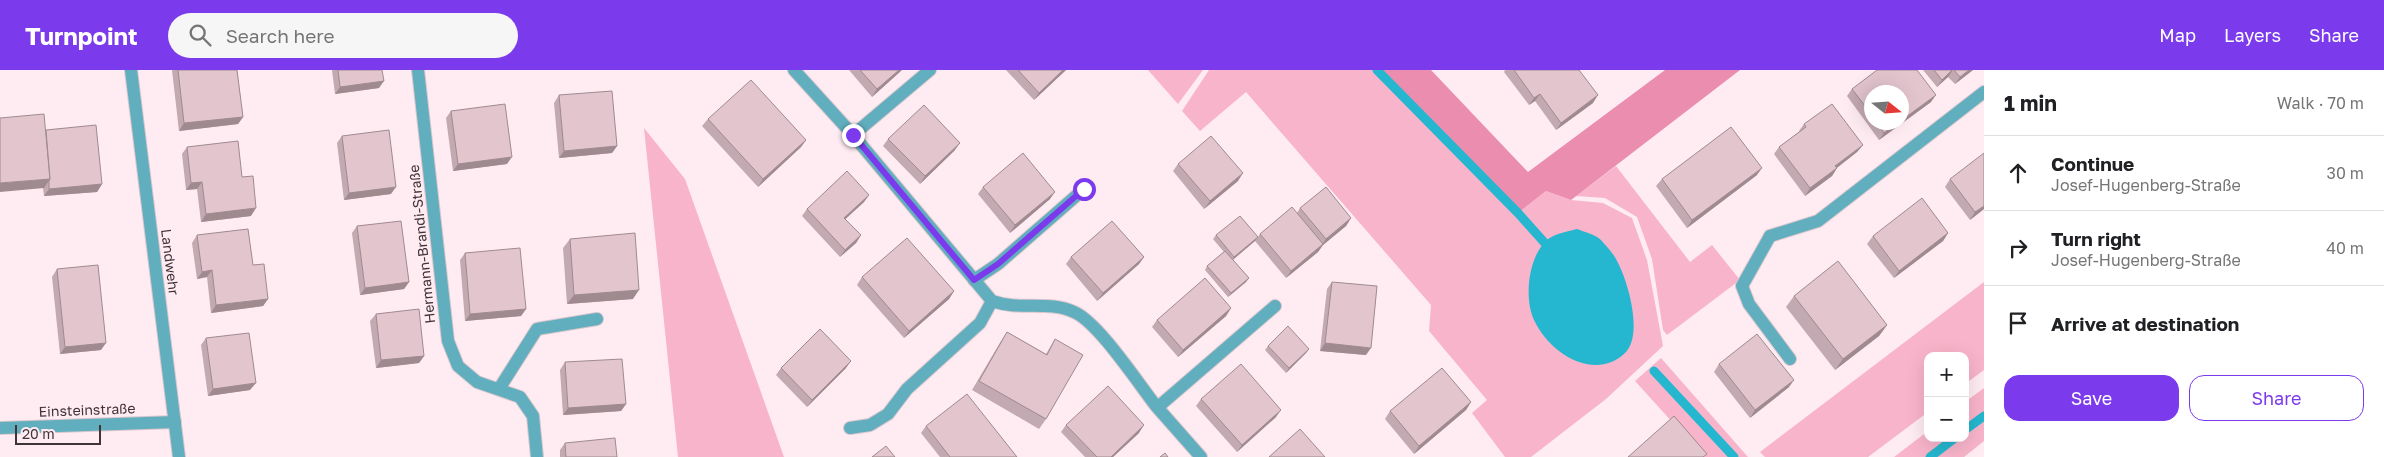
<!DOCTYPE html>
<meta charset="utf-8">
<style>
:root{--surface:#fff;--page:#f6f6f6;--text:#202124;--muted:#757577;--line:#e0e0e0;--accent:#7c3aed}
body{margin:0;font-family:"Golos Text",sans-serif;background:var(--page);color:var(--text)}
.controls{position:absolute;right:15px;bottom:15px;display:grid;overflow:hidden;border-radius:10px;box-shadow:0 5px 20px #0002}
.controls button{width:45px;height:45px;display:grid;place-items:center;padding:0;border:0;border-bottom:1px solid var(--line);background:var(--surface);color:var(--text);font:25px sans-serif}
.compass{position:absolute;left:1864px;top:15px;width:45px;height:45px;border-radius:50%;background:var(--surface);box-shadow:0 5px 20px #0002;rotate:107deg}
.scale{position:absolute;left:15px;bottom:12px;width:86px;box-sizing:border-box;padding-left:5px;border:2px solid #403437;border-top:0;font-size:14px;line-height:18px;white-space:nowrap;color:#403437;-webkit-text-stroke:4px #ffecf2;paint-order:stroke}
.stop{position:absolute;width:15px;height:15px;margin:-11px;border:4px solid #7c3aed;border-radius:50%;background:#fff}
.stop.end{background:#7c3aed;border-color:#fff;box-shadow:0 1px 5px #0008}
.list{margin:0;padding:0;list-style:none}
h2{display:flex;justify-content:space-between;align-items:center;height:65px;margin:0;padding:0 20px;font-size:21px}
h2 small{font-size:16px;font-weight:400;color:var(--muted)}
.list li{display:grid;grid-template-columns:32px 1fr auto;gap:15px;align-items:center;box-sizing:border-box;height:75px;padding:0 20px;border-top:1px solid var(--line)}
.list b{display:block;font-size:19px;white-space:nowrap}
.list p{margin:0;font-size:16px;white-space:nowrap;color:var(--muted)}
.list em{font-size:16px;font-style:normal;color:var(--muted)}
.actions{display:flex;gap:10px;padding:15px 20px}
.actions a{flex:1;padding:11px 0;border:1px solid var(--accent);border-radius:15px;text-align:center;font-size:18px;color:var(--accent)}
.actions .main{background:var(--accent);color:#fff}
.icon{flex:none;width:28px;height:28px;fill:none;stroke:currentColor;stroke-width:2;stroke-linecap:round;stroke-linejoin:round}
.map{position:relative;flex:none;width:1984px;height:387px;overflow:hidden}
header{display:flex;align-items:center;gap:30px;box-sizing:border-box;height:70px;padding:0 25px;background:var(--accent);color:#fff}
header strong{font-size:24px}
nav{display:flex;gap:28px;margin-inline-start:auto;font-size:18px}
.search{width:350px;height:45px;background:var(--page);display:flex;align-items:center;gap:12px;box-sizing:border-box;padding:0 18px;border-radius:28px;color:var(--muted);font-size:19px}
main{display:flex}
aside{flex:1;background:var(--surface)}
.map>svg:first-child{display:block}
.green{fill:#f8b4ca}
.forest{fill:#ea8dae}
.water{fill:#24b7cf}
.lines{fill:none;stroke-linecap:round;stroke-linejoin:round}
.stream{stroke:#24b7cf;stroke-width:9}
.lane-casing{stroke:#d9c7cd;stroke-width:14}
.street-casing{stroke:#d9c7cd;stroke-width:14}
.lane{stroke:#60aebe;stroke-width:12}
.street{stroke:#60aebe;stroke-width:12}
.wall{fill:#c3a9b1;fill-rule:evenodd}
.shaded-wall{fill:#9f8a90}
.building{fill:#e3c5ce;stroke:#9f8a90}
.route{stroke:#7c3aed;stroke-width:6}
.labels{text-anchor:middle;stroke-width:4;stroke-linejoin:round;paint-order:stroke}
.street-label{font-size:14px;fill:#403437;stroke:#ffecf2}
</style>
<header>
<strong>Turnpoint</strong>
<div class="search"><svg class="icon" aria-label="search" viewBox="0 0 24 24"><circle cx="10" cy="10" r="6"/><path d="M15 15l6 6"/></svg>Search here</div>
<nav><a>Map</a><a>Layers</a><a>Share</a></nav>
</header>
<main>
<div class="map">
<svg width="1984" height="387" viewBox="0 0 1984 387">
<rect width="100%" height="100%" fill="#ffecf2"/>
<!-- green -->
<g class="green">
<path d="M1148,0H1203L1178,34Z"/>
<path d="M1209,0H1377L1518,143L1546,121L1571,130L1603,133L1632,148L1647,190L1663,276L1606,329L1531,387H1505L1472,343L1487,330L1429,261L1431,235L1246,22L1200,61L1182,41Z"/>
<path d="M644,58L685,109L784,387H678Z"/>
<path d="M1616,96L1690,192L1712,175L1740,210L1667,265L1663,260L1652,189L1637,147L1605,128L1576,126Z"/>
<path d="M1984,212V300L1965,314V286H1928V342L1868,387H1765L1760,382Z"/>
<path d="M1661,288L1748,387H1704L1635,311Z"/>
<path d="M1984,318V371L1964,387H1894L1928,361V368H1965V332Z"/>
</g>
<!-- forest -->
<path class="forest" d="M1377,0H1431L1528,102L1665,0H1740L1571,130L1546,121L1518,143Z"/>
<!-- water -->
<path class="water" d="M1577,159C1584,162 1595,164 1601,170C1606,176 1614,184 1617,191C1628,211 1643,263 1626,282C1595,313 1549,283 1534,250C1524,229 1528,188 1546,171C1554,163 1567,162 1577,159Z"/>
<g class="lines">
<!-- stream -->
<g class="stream">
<path d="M1377,0L1518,143L1552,181"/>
<path d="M1654,301L1734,387"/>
<path d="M1965,360L1984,346"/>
<path d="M1930,387L1955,368"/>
</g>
<defs>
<path id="lane" d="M1770,166L1742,216L1749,234L1790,289"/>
<g id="street">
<path d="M131,0L179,387"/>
<path d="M418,0L448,271L458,296L477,312L520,327L533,346L537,387"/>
<path d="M794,0L853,65L992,231C1020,241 1049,230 1074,242C1098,252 1138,313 1156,336C1171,353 1186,370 1201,387"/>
<path d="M853,65L930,0"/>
<path d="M1770,166L1818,151L1984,22"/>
<path d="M974,210L998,194L1084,119"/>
<path d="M499,319L537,259L597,249"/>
<path d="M1158,337L1275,236"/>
<path d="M0,358L175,352"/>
<path d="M850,358L870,355L888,344L907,319L980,253L992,231"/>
</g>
</defs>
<!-- lane casing -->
<use href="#lane" class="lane-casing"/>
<!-- street casing -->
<use href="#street" class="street-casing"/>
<!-- lane -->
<use href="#lane" class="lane"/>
<!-- street -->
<use href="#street" class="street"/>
</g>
<!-- wall -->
<g class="wall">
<path d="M172,0H237L243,47L238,54L179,61Z"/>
<path d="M332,0H382L379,18L335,24Z"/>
<path d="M849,0H902L872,27Z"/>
<path d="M1006,0H1066L1034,30Z"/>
<path d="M1505,0H1579L1593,33L1556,60L1535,31L1529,35L1504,2Z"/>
<path d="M1923,0H1973L1955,14L1948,7L1937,17Z"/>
<path d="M1852,19L1931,32L1879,70L1847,26ZM1872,22L1902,52H1872Z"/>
<path d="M559,25L617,76L612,83L559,88L554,33Z"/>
<path d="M451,41L507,94L453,101L446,48Z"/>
<path d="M708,49L806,70L801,77L758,117L702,56Z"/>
<path d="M1804,54L1863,75L1857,82L1837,98L1832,106L1805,126L1774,84L1779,77L1799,62V61Z"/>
<path d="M46,60L102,114L97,122L44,126L43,118Z"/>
<path d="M342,66L391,124L344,130L337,73Z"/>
<path d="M888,69L955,80L920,114L883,76Z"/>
<path d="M187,77L242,107L251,146L201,152L197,119L186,120L182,84Z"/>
<path d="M1178,94L1238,111L1204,139L1173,101Z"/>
<path d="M1757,105L1687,158L1656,116L1662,109Z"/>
<path d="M1950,109L1984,139L1970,150L1945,117Z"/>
<path d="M983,117L1050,129L1010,163L978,124Z"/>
<path d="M869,125L864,132L845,149L861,165L856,173L840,187L802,146L807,139Z"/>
<path d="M1300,138L1351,148L1346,156L1323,175L1318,182L1286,208L1255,171L1233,190L1249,208L1246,212L1228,227L1205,200L1207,196L1224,182L1213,169L1216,165L1258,167L1260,164L1297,143Z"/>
<path d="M357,156L409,212L404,219L360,225L352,163Z"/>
<path d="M1948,163L1943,171L1894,208L1867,174L1873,166Z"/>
<path d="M197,165L253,195L268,229L263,236L211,243L207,207L197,209L192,173Z"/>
<path d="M570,169L633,229L567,234L563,178Z"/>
<path d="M465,183L526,239L521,246L465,251L460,190Z"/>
<path d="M1071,187H1144L1139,194L1097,231L1066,194Z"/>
<path d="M57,199L101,280L60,284L52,207Z"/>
<path d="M862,207L954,221L949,229L904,268L857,215Z"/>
<path d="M1332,212L1366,285L1320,281L1327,219Z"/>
<path d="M1794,226L1887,255L1879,266L1835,300L1786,237Z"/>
<path d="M1231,238L1226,246L1178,287L1152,257L1157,250Z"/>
<path d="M376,244L424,286L419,293L376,298L370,251Z"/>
<path d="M1007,262L1046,284L1055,269L1046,349L1039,359L972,320L1001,271Z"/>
<path d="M206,268L250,320L208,326L201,275Z"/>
<path d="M1268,276L1309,279L1306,283L1286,303L1265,280Z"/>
<path d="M565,292L626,334L621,341L563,345L560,300Z"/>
<path d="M1719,294L1789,317L1750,348L1714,302Z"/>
<path d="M781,298H846L807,337L776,305Z"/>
<path d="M1201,329L1276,347L1237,382L1196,336Z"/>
<path d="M1471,332L1466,340L1414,384L1385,349L1390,341Z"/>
<path d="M1066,355L1139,363L1113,387H1085L1061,362Z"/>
<path d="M926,356L1017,387H940L921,363Z"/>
<path d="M565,373L617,387H560V380Z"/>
</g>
<!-- shaded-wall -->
<g class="shaded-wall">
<path d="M899,0H902L872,27L877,19Z"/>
<path d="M1063,0H1066L1034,30L1039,23Z"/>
<path d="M1953,0L1948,7L1937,17L1942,10Z"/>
<path d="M1969,0H1973L1955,14L1960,7Z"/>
<path d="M384,11L379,18L335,24L340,17Z"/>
<path d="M1540,24L1535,31L1529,35L1534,28Z"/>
<path d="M1598,25L1593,33L1556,60L1561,53Z"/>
<path d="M1936,25L1931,32L1879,70L1884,63L1898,52H1902V50Z"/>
<path d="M243,47L238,54L179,61L184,53Z"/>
<path d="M806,70L801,77L758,117L763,109Z"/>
<path d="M960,73L955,80L920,114L925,106Z"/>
<path d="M1863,75L1857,82L1830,103L1835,96Z"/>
<path d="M617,76L612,83L559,88L564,81Z"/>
<path d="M512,87L507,94L453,101L458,94Z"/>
<path d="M1762,98L1757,105L1687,158L1692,150Z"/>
<path d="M1837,98L1832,106L1805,126L1810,118Z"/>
<path d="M1243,103L1238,111L1204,139L1210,131Z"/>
<path d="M50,109L44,118L0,122V113Z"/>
<path d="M202,112L197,119L186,120L191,113Z"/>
<path d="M102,114L97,122L44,126L49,119Z"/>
<path d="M396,117L391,124L344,130L349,123Z"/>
<path d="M1055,122L1050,129L1010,163L1015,155Z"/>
<path d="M869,125L864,132L839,155L844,148Z"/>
<path d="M1984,136V139L1970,150L1975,142Z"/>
<path d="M256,138L251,146L201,152L206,144Z"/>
<path d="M1351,148L1346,156L1323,175L1318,182L1286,208L1291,201L1321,176L1326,169Z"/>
<path d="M1948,163L1943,171L1894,208L1899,201Z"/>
<path d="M861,165L856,173L840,187L845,180Z"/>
<path d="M1258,167L1255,171L1231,191L1234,187Z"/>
<path d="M1144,187L1139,194L1097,231L1103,223Z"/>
<path d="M212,200L207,207L197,209L202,202Z"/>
<path d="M1249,208L1246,212L1228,227L1231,223Z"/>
<path d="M409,212L404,219L360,225L365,218Z"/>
<path d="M639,220L633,229L567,234L574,225Z"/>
<path d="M954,221L949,229L904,268L909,261Z"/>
<path d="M268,229L263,236L211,243L216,235Z"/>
<path d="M1231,238L1226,246L1178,287L1183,280Z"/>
<path d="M526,239L521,246L465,251L470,244Z"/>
<path d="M1887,255L1879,266L1835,300L1843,289Z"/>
<path d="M106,273L101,280L60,284L65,277Z"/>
<path d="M1325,273L1371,278L1366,285L1320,281Z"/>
<path d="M1309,279L1306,283L1286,303L1289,298Z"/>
<path d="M424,286L419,293L376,298L381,290Z"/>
<path d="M851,291L846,298L807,337L812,330Z"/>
<path d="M1794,310L1789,317L1750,348L1755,340Z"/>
<path d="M256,313L250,320L208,326L213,319Z"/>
<path d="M1471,332L1466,340L1414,384L1419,376Z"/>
<path d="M626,334L621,341L563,345L568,338Z"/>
<path d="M1281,340L1276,347L1237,382L1242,375Z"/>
<path d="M1144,355L1139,363L1113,387H1111Z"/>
</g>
<!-- building -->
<g class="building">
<path d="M178,0H237L243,47L184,53Z"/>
<path d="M338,0H382L384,11L340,17Z"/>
<path d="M860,0H899L877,19Z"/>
<path d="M1018,0H1063L1039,23Z"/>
<path d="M1514,0H1579L1598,25L1561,53L1540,24L1534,28Z"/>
<path d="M1877,0H1917L1936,25L1902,50V22H1872V45L1852,19Z"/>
<path d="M1934,0H1952L1942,10Z"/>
<path d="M1954,0H1969L1960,7Z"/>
<path d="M751,10L806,70L763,109L708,49Z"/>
<path d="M612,21L617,76L564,81L559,25Z"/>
<path d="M505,34L512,87L458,94L451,41Z"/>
<path d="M1832,34L1863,75L1835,96L1837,98L1810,118L1779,77L1806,57L1804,54Z"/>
<path d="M924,35L960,73L925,106L888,69Z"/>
<path d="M44,44L50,109L0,113V48Z"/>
<path d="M1877,52H1898L1884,63Z"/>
<path d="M96,55L102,114L49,119V111L50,109L46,60Z"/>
<path d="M1731,57L1762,98L1692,150L1662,109Z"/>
<path d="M389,60L396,117L349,123L342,66Z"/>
<path d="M1211,66L1243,103L1210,131L1178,94Z"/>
<path d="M238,71L242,107L253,106L256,138L206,144L202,112L191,113L187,77Z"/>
<path d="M1023,83L1055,122L1015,155L983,117Z"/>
<path d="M1984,83V136L1975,142L1950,109Z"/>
<path d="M847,101L869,125L844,148L861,165L845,180L807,139Z"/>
<path d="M1326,117L1351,148L1326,169L1300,138Z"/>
<path d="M1922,128L1948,163L1899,201L1873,166Z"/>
<path d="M1292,137L1323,174L1291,201L1260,164Z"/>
<path d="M1240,146L1258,167L1234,187L1216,165Z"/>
<path d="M401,151L409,212L365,218L357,156Z"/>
<path d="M1112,151L1144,187L1103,223L1071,187Z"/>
<path d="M248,159L253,195L264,194L268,229L216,235L212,200L202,202L197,165Z"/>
<path d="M635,163L639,220L574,225L570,169Z"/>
<path d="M907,168L954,221L909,261L862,207Z"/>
<path d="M520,178L526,239L470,244L465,183Z"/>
<path d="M1225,181L1249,208L1231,223L1207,196Z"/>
<path d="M1838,191L1887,255L1843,289L1794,226Z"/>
<path d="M98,195L106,273L65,277L57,199Z"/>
<path d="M1205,208L1231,238L1183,280L1157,250Z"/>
<path d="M1332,212L1377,216L1371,278L1325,273Z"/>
<path d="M419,239L424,286L381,290L376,244Z"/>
<path d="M1288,256L1309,279L1289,298L1268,276Z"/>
<path d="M820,259L851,291L812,330L781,298Z"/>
<path d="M1007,262L1047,285L1055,269L1083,285L1046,349L979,311Z"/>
<path d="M249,263L256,313L213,319L206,268Z"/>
<path d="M1757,264L1794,310L1755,340L1719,294Z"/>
<path d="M622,289L626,334L568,338L565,292Z"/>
<path d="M1241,294L1281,340L1242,375L1201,329Z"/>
<path d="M1442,298L1471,332L1419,376L1390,341Z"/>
<path d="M1108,316L1144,355L1111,387H1097L1066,355Z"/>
<path d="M967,324L1017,387H950L926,356Z"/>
<path d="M1674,346L1707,384L1703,387H1628Z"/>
<path d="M1300,359L1325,387H1269Z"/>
<path d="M615,368L617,387H566L565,373Z"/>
<path d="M886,376L895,387H872Z"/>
<path d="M1165,383L1168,387H1160Z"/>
</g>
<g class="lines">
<!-- route -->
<path class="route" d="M853,65L974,210L998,194L1084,119"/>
</g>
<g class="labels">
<!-- street labels -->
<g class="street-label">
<text transform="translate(422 174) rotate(-96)" y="5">Hermann-Brandi-Straße</text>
<text transform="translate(170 192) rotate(83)" y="5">Landwehr</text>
<text transform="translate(87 340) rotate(-2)" y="5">Einsteinstraße</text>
</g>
</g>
</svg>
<div class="controls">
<button>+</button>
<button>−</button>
</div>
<svg class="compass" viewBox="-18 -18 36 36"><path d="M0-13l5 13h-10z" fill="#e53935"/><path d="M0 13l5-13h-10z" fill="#757577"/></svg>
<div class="scale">20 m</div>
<div class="stop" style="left:1084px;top:119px"></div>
<div class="stop end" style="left:853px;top:65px"></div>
</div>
<aside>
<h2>1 min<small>Walk · 70 m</small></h2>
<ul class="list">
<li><svg class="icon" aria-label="ahead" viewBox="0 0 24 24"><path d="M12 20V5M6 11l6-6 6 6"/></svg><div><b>Continue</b><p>Josef-Hugenberg-Straße</p></div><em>30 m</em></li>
<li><svg class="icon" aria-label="right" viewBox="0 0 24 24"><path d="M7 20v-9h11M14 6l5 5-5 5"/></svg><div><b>Turn right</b><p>Josef-Hugenberg-Straße</p></div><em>40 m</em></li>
<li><svg class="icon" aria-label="arrive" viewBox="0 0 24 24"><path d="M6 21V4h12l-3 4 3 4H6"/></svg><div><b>Arrive at destination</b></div></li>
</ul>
<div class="actions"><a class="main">Save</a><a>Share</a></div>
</aside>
</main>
